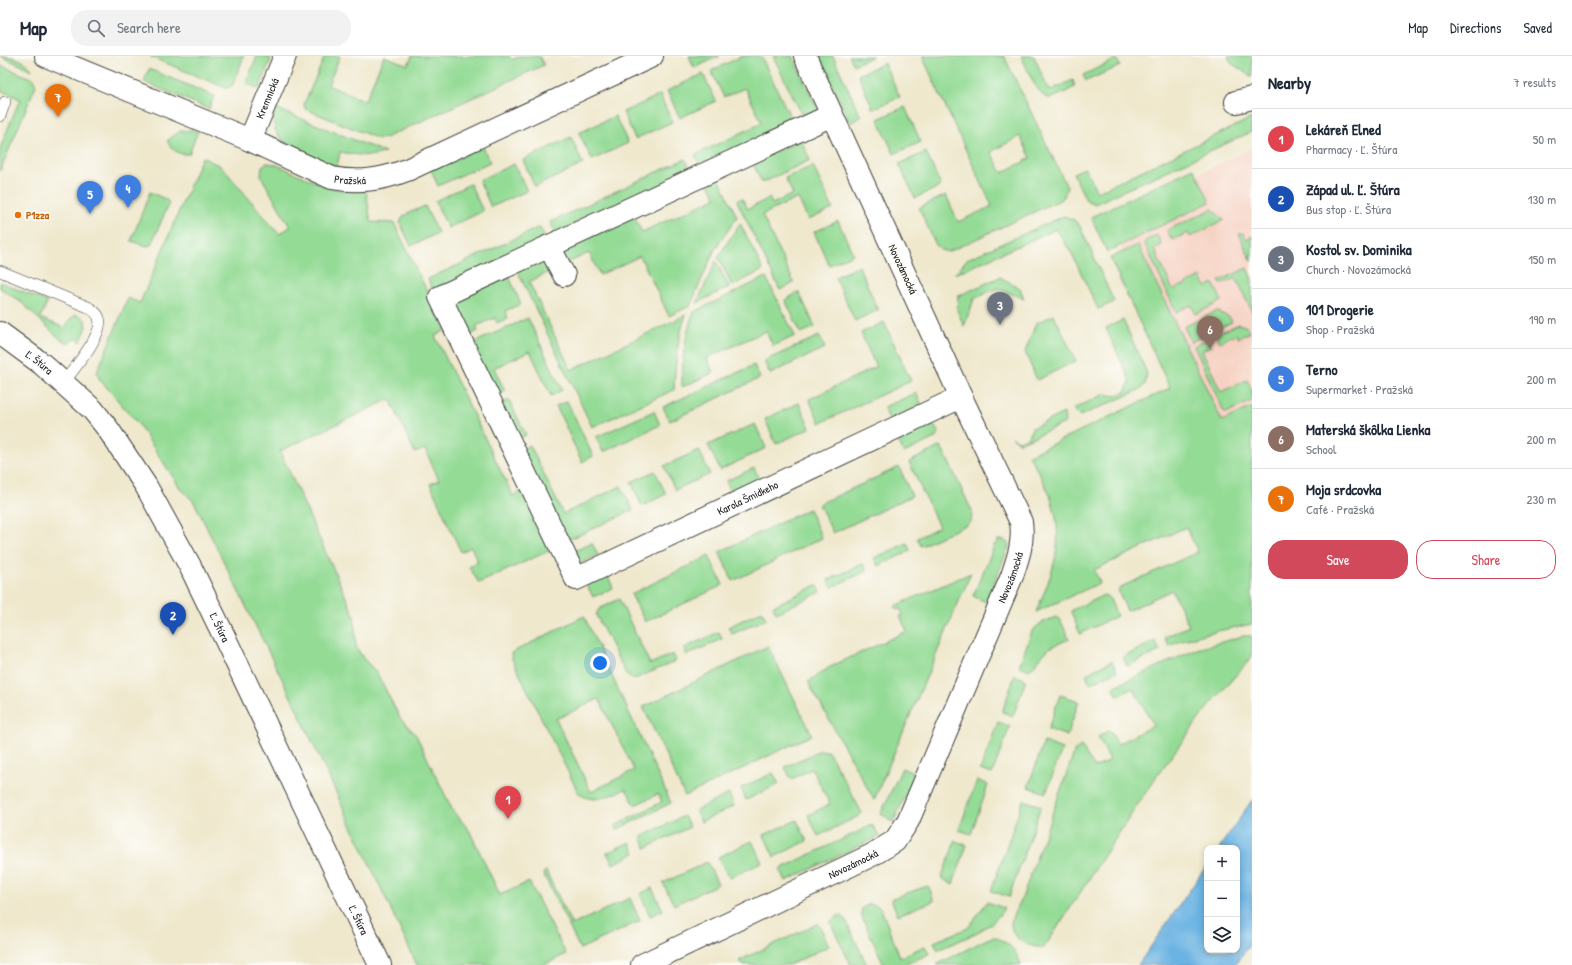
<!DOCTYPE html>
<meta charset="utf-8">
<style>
:root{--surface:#fff;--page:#f2f2f3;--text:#1f2937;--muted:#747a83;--line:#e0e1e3;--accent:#d1495b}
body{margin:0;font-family:"Patrick Hand",sans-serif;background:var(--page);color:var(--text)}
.controls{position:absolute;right:12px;bottom:12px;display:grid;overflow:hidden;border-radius:8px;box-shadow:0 2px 6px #0003}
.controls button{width:36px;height:36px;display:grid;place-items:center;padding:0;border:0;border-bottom:1px solid var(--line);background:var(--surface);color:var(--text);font:20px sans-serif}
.you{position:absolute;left:600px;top:607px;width:14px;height:14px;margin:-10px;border:3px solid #fff;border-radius:50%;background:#1a73e8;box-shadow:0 0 0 6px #1a73e833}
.badge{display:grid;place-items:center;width:26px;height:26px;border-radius:50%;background:var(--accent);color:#fff;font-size:13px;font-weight:700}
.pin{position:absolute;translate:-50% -33px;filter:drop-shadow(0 1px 2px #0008)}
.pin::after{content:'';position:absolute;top:21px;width:14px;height:12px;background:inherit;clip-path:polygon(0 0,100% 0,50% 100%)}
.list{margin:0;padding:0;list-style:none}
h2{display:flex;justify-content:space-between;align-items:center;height:52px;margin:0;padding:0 16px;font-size:17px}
h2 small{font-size:13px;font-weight:400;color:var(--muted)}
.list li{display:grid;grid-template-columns:26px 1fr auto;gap:12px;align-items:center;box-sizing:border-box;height:60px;padding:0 16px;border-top:1px solid var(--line)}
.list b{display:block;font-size:15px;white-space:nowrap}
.list p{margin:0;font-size:13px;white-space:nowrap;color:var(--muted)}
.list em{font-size:13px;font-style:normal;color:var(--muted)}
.actions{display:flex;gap:8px;padding:12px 16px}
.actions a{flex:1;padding:9px 0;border:1px solid var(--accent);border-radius:16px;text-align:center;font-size:14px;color:var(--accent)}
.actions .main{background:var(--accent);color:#fff}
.icon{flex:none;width:22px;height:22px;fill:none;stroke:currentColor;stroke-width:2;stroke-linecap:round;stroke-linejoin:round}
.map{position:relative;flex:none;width:1252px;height:909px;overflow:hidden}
header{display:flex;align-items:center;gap:24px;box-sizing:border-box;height:56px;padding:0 20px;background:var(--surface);border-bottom:1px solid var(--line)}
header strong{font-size:19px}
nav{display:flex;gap:22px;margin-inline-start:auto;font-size:14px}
.search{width:280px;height:36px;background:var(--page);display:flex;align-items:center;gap:10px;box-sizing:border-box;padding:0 14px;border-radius:16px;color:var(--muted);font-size:15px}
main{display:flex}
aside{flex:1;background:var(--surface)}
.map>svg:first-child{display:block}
.built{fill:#f6d2c3}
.green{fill:#94db96;stroke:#587c59;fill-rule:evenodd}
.water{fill:#6bb3e3;stroke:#446880}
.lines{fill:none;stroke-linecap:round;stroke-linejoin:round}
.service-casing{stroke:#3c3b37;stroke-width:12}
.minor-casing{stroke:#3c3b37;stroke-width:24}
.service{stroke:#fff;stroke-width:11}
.minor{stroke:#fff;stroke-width:22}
.food-dot{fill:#e8710a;stroke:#fdfcf7;stroke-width:1.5}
.labels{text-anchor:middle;stroke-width:3.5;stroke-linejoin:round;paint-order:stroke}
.street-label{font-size:11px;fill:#1c1c1c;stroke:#fdfcf7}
.food-label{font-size:11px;font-weight:bold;fill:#c56008;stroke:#fdfcf7;text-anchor:start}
</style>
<header>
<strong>Map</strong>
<div class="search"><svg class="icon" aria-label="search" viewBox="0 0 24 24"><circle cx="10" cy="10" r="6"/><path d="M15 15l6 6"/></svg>Search here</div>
<nav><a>Map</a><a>Directions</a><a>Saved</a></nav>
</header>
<main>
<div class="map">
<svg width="1252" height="909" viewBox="0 0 1252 909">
<rect width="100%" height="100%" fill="#fdfcf7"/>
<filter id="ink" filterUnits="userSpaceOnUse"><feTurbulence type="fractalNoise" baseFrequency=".025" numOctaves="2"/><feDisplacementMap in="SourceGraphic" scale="8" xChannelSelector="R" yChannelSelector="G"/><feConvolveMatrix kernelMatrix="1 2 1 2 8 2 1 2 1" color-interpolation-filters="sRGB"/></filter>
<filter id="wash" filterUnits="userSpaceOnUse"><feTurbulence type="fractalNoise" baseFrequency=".012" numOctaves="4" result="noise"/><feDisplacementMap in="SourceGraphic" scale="16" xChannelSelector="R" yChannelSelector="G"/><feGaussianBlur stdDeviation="0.9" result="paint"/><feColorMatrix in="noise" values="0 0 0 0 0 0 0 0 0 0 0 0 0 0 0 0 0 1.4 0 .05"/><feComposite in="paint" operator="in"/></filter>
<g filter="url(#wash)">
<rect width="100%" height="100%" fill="#efe8cd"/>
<!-- built -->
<path class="built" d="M1252,92V379L1216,397L1120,190L1210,146L1197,119Z"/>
<!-- green -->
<g class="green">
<path d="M0,0C11,0 26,3 32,14Z"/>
<path d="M151,0H244L232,30L226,32L151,1Z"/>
<path d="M257,0H264L271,3L259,33L246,27Z"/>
<path d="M325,0H340L328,29L365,45L384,0L408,9L412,0H509L512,4L520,0H539L544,9L385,82L379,83L305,53L304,48Z"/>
<path d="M689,0H720L694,12Z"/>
<path d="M742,0H761L793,67L701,111L695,99L762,67L745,32L724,41L711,15Z"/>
<path d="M773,0H792L819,55L804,63Z"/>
<path d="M819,0H833L861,61L850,67Z"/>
<path d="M849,0H873L854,9Z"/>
<path d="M922,0H1004L1067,131L1064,141L1060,144L948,196L941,194L936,189L919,152L946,139L958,166L992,150ZM1020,80L1031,102L1002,117L991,96Z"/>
<path d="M1021,0H1034L1049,35L1073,24L1075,31C1068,34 1058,41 1050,42C1038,44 1026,9 1021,0Z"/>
<path d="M1228,0H1252V21L1231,7Z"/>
<path d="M1117,3L1120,10L1086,25L1083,19Z"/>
<path d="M884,7L900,41L873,53L858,19Z"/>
<path d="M0,9L33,23L36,29L0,115V92L20,43L0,34Z"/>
<path d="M149,13L214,40L209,53L144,26Z"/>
<path d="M703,18L716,45L680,62L667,35Z"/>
<path d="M660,39L672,66L635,83L623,56Z"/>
<path d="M905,51L921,86L894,98L878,63Z"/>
<path d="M275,52L379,94L385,96C371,103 355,98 340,96L337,111C328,108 318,103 308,99C286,89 268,80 275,52Z"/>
<path d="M615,60L628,87L592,104L579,77Z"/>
<path d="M1252,62L1251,76L1095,148L1086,144L1073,117L1085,112L1097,136Z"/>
<path d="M191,74L198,75L189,98C177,99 173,94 167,85L180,75Z"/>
<path d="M571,81L583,108L535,131L523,104Z"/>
<path d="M801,84L810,104L762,127L752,106Z"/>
<path d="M483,91L490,106L438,130L431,114Z"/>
<path d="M926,96L941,130L915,142L899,108Z"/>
<path d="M202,101L222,111L279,178L290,171L261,120L262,110L267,107L275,108L325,130L346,135H366L371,166L394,167L446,274L435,280L513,440L524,434L553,493L479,527L469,511L478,506L471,491L461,496L430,428L439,424L425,393L415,397L390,343L280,395L354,559L356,590L363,602L377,617L400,662L416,679L453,755L469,774L500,839L529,826L566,898L544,909H417L295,649L194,446L180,432L139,369L109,334L99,323L97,316L128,242L140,247Z"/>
<path d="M685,103L691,115L556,178L550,166Z"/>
<path d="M514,108L527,135L491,151L479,124Z"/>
<path d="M813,110L833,153L808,164L798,142L762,159L794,227L780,234L737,145L742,142L748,153L769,142L772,148L793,138L785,122Z"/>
<path d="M1194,112L1210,146L1107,196L1091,161Z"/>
<path d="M718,120L737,161L715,193L690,250L669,260L640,200L600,219L589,197L565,208L559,195L634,160L642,176L716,142L708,125Z"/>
<path d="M470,128L483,155L448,172L435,145Z"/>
<path d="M150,136L167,144L169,147L151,189L147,190L131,185Z"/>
<path d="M425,150L438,177L411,190L400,167C402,157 417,154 425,150Z"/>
<path d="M1213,153L1224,164L1190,181L1188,177L1172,184L1167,174Z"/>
<path d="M1064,160L1074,164L1080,170L1114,246L1098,253L1072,198L1056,173L955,218L967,203Z"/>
<path d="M838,165L853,198L829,209L814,176Z"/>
<path d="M740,167L763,214L732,230L718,201Z"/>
<path d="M540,171L546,183L433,236L428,223Z"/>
<path d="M1243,177L1246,183L1252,180V206L1239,178Z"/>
<path d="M1157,179L1162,189L1154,193L1173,234L1201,221L1206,231L1213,227L1222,245L1196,258L1191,249L1176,256L1144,186Z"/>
<path d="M1138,189L1222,365L1252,351V568C1223,574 1196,578 1169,590L1165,581L1189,570L1172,534L1127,555L1118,534L1123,530L1198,496L1186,471L1094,514L1100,527L1036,556C1053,516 1066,486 1051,443C1046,428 1036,413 1029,399L1170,332L1110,202Z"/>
<path d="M546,200L553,214L529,226L571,314L686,259C677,284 675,308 674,334L592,371L517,214Z"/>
<path d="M716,205L729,231L697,247Z"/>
<path d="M859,210L878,254L855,265L835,221Z"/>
<path d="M1247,212L1252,223V256L1236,222L1221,228L1219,225Z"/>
<path d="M508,218L521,248L505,255L508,262L497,267L495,262L476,270L478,275L468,280L454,253L455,246L460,240Z"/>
<path d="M766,221L795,280L773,290L766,275L707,302L713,317L682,331C682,305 684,280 694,256Z"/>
<path d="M1000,221L1020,232L1024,243L997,232L974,243L964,270L957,254L958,240Z"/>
<path d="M0,226L46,245L47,247L40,262L65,272L69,264L76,259C93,262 85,276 80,286L77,282L68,287L60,283L22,247L0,232Z"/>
<path d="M799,236L815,271L801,277L785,244Z"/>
<path d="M1217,255L1230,262L1232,266L1191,286L1184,271Z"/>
<path d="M1054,259L1076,305L1037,324L1025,296L1036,267Z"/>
<path d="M528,262L562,334L551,340L530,295L494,312L505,335L496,339L471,288Z"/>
<path d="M1123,264L1147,317L1145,329L1139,334L1080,360L1073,353L1105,338L1115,340L1125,336L1130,325L1106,272Z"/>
<path d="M884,266L911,325L820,367L809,343L876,311L861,277Z"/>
<path d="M1239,268L1247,271L1249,277L1238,282L1236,278L1219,286L1216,278Z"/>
<path d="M819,280L825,292L770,318L764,305Z"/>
<path d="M1207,283L1211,290L1202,294L1221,336L1247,324L1252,334V345L1226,357L1224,356L1194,290Z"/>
<path d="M754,309L760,322L670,365L663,351Z"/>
<path d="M916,337L922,349L889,364L884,351Z"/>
<path d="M509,344L526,379L517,383L500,348Z"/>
<path d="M567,345L593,400L582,406L556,350Z"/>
<path d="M799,347L810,372L776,388L765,363Z"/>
<path d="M654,355L660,369L603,396L596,381Z"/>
<path d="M1064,357L1065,367L1022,386L1019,387L1012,381L1019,385L1029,381L1032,372Z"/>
<path d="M755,368L766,392L720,414L708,389Z"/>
<path d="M931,369L935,371L939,377L937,381L904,397L898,384Z"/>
<path d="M530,389L563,458L621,430L633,454L566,485L522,393Z"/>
<path d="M941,390L972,455C972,461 972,464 968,468L921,490L917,482L939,471L909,406Z"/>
<path d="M699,394L710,418L675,434L664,410Z"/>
<path d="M899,411L912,440L833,477L819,448Z"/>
<path d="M754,412L760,424L732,437L726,425Z"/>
<path d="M655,415L666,438L642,450L631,426Z"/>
<path d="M809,453L822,482L733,525L719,496Z"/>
<path d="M998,484C1003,483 1006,484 1009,489L1008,493L986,546L973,540L995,488Z"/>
<path d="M592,487L598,499L578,508L572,496Z"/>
<path d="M907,487L910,495L878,510L874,502Z"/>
<path d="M709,500L723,529L645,566L631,538Z"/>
<path d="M863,508L867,515L832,531L828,524Z"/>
<path d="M971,517L874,744L808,626L830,611L907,575L900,560L903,559L901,553L897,554L895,550Z"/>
<path d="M608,520L613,532L593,541L587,529Z"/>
<path d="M817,529L821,536L776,557L773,550Z"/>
<path d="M1104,539L1109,541L1117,560L1080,578L1071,556L1072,554Z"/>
<path d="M619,543L650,608L673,598L676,605L635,623L627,620L596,559L599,553Z"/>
<path d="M762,555L766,563L732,578L728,571Z"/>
<path d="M584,560L671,747L616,774L615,770L662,746L658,738L635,749L626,733C610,739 592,750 578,736L512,603L511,597ZM599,643L634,714L591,736L556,663Z"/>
<path d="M1056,561L1060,563L1069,583L1049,592L1030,614L1019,610L1032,575L1041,567Z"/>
<path d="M719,576L722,583L687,599L684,592Z"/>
<path d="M1243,580H1252V601L1208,651L1153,725L1044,892C1030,891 1012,885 1011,868C1011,860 1018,851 1021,845L1075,694L1081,690L1095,712L1110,704L1098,681L1109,674L1118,688L1154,669L1133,632L1118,640L1113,631L1197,593Z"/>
<path d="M1155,585L1160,595L1127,610L1123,601Z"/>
<path d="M768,590L812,679L685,740L643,651Z"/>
<path d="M1112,605L1117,615L1090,628L1086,618Z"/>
<path d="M1015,619L1026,624L1013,660L1002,656Z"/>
<path d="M1060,639L1079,645L1067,680L1048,673Z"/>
<path d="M998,666L1010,670L992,718L980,714Z"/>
<path d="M1044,686L1062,693L1046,737L1028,731Z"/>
<path d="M821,694L827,695L831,700L862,757L859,760L818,780L808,759L830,748L812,713L791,723L785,711Z"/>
<path d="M902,712L915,718L894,765H890L881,757Z"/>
<path d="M773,717L779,728L746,744L741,732Z"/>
<path d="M977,724L988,729L971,778L959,774Z"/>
<path d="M729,738L734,750L701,766L696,754Z"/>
<path d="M1023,744L1041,750L1009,841L991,835Z"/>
<path d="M684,760L690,771L646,792L641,781Z"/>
<path d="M797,764L807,785L774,801L764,779Z"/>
<path d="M872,769L880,780L786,825L780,813Z"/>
<path d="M752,785L762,807L729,822L718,801Z"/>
<path d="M955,785L967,789L953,828L941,823Z"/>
<path d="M630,786L635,797L613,808L607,797Z"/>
<path d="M707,806L718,828L674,849L663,827Z"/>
<path d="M546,815L572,869L630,842L640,865L580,893L543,817Z"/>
<path d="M927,830L929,831L934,845L898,859L892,846L893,842Z"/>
<path d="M652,832L663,854L650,860L640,838Z"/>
<path d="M987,846L1004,852C993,874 959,884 938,894L934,886L968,872Z"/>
<path d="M870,848L877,850L881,853L900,901L925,890L929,898L904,909H884L861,859L862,852Z"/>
<path d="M838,860H842L845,863L867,909H851L831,868V865Z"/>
<path d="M817,868L820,870L829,890L789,909H742L740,904Z"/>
<path d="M994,881C1009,886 1016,894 1021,909H936L987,883Z"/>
</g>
<!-- water -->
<path class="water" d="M1252,744V885L1235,909H1138L1207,809V894H1237V792H1219Z"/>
</g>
<g filter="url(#ink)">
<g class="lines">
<defs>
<g id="service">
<path d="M0,60L5,46"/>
<path d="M0,215L88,251C92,254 97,256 99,262C105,277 73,314 64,326"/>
</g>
<g id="minor">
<path id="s1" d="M46,0L250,84L332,122C359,127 381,124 407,114L652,0"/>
<path d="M1236,46L1252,42"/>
<path id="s2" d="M832,59L440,241L576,523L961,341"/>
<path id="s3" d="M250,84L285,0"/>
<path d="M549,190L564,219"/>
<path id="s4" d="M0,277L42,308L93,354L108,373L146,430L190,510L222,576L380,909"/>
<path id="s5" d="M642,909L872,799L895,785L908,765L1012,520C1018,502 1024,486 1021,466L961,341L805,0"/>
</g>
</defs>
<!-- service casing -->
<use href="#service" class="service-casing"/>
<!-- minor casing -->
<use href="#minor" class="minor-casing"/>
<!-- service -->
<use href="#service" class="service"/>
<!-- minor -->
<use href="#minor" class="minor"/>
</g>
</g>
<!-- markers -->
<circle class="food-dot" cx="18" cy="159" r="4"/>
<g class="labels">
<!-- street labels -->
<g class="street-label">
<text dy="4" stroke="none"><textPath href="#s3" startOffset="45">Kremnická</textPath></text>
<text dy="4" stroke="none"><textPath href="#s1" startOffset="329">Pražská</textPath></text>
<text transform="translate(903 213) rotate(65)" y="4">Novozámocká</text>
<text dy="4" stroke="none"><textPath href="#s4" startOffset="49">Ľ. Štúra</textPath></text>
<text dy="4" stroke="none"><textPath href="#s2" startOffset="935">Karola Šmidkeho</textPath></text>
<text dy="4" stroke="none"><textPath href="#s5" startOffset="570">Novozámocká</textPath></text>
<text dy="4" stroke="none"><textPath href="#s4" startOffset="373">Ľ. Štúra</textPath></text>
<text dy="4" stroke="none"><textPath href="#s5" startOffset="234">Novozámocká</textPath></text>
<text dy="4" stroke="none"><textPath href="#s4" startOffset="697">Ľ. Štúra</textPath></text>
</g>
<!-- food labels -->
<g class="food-label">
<text x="26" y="163">P1zza</text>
</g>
</g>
</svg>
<div class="controls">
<button>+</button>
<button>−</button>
<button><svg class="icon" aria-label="layers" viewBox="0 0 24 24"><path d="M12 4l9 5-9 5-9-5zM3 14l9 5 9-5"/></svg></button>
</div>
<div class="you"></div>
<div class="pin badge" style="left:508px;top:763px;background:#e0444e">1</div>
<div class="pin badge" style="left:173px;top:579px;background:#1a4fb4">2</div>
<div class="pin badge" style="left:1000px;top:269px;background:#6b7280">3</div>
<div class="pin badge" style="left:128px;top:152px;background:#3f7fe0">4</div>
<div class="pin badge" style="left:90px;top:158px;background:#3f7fe0">5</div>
<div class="pin badge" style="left:1210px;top:293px;background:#8d6e63">6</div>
<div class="pin badge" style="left:58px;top:61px;background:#e8710a">7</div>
</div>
<aside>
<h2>Nearby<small>7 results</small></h2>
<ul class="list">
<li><span class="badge" style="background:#e0444e">1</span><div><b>Lekáreň Elned</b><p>Pharmacy · Ľ. Štúra</p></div><em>50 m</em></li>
<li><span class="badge" style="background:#1a4fb4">2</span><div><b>Západ ul. Ľ. Štúra</b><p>Bus stop · Ľ. Štúra</p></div><em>130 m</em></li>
<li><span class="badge" style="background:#6b7280">3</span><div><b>Kostol sv. Dominika</b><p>Church · Novozámocká</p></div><em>150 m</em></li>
<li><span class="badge" style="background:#3f7fe0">4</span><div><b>101 Drogerie</b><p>Shop · Pražská</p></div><em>190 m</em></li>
<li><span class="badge" style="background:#3f7fe0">5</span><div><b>Terno</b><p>Supermarket · Pražská</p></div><em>200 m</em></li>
<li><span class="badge" style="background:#8d6e63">6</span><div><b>Materská škôlka Lienka</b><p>School</p></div><em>200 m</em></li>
<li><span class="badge" style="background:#e8710a">7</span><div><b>Moja srdcovka</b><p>Café · Pražská</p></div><em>230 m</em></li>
</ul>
<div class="actions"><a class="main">Save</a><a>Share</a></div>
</aside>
</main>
